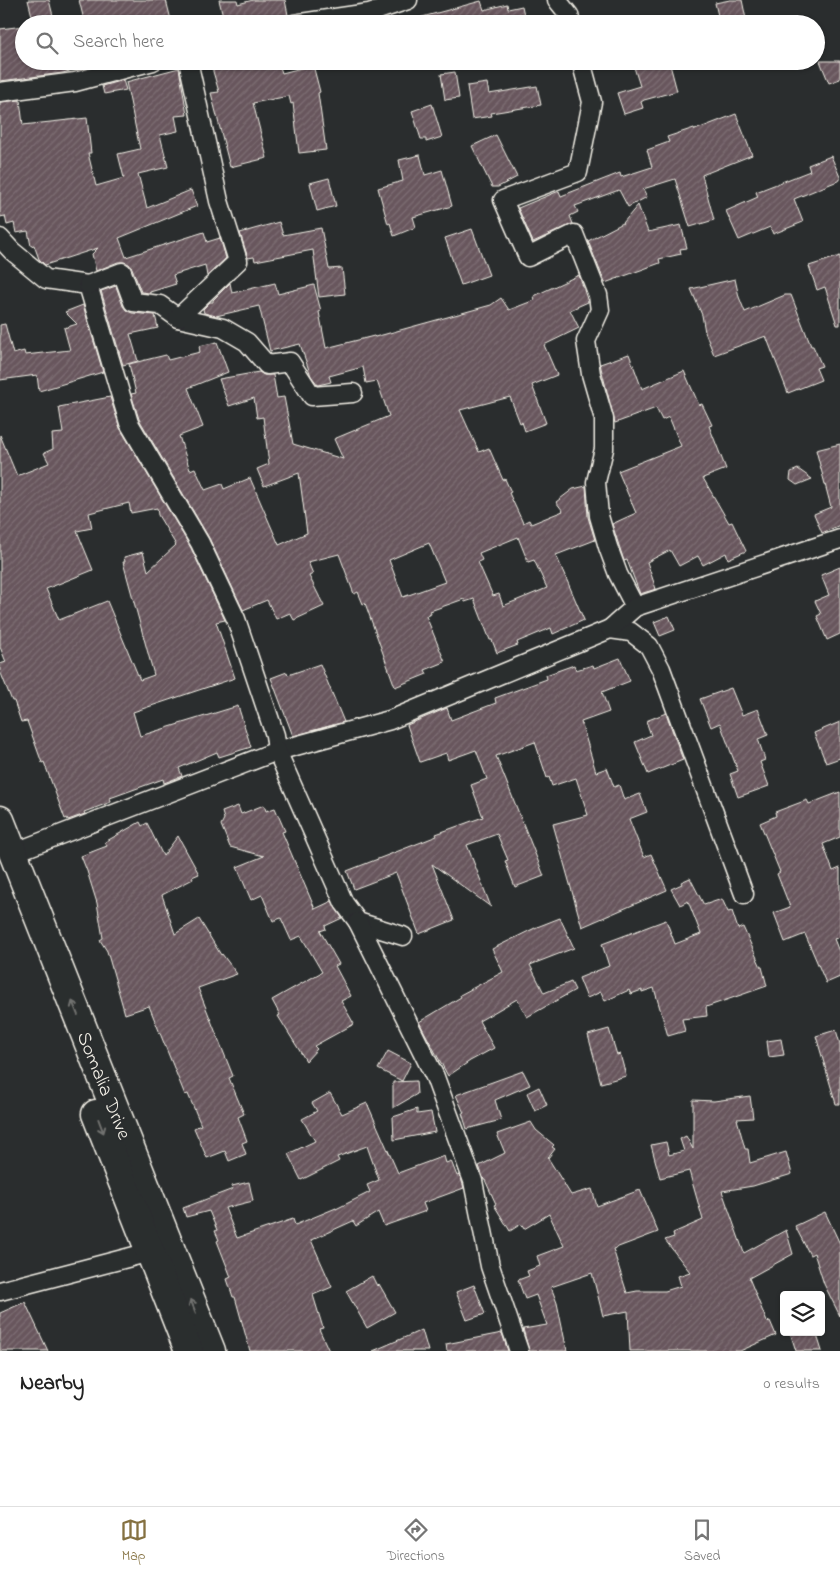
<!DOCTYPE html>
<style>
:root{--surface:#fff;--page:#f2f2f2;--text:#222;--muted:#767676;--line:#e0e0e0;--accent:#857141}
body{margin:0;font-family:"Indie Flower",sans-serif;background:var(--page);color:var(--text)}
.controls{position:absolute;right:15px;bottom:15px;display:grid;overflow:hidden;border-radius:5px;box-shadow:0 1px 4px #0004}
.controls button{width:45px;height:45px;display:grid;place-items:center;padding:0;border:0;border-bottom:1px solid var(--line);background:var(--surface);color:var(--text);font:25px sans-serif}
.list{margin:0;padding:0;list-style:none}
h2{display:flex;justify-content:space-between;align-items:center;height:65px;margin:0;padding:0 20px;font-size:21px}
h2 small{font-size:16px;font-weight:400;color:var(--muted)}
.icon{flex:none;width:28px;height:28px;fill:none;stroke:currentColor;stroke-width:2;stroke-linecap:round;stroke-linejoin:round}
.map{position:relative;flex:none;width:840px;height:1351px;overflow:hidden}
.search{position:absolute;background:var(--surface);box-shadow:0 1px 4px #0004;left:15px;right:15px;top:15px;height:55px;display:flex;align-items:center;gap:12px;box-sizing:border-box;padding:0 18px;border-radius:28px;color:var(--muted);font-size:19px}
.sheet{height:155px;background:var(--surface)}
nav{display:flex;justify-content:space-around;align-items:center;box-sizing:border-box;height:70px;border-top:1px solid var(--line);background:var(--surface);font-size:14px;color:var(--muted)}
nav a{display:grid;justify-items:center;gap:2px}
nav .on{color:var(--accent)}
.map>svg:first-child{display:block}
.building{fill:url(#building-hatch);stroke:#f4f1e8;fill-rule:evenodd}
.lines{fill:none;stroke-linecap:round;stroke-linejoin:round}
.street-casing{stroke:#f4f1e8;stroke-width:21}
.primary-casing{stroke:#f4f1e8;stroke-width:31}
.street{stroke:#2a2d2e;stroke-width:18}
.primary{stroke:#2a2d2e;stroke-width:28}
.oneway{stroke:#71726f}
.labels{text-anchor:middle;stroke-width:4;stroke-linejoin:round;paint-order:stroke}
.street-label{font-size:20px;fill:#f4f1e8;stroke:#2a2d2e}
</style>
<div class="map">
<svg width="840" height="1351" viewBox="0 0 840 1351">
<defs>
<pattern id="building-hatch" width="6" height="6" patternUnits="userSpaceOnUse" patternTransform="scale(1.25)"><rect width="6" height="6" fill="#68565d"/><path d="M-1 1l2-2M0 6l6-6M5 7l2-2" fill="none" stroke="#7e6f74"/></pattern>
</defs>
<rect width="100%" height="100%" fill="#2a2d2e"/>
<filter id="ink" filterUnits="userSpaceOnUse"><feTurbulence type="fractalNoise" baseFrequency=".02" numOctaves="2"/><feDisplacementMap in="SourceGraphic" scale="10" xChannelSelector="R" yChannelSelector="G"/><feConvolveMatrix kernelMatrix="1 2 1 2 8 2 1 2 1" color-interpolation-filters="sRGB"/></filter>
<g filter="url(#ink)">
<!-- building -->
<g class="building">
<path d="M28,0H49L55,24H34Z"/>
<path d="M79,0H166L172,24H85Z"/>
<path d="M219,0H237L238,4L253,0H285L288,15L253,24H225Z"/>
<path d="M730,0H742L747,24H720L715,3Z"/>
<path d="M481,1L484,10L507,4L508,9L522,6L526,24H416L415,19Z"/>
<path d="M24,26V61H89V65L63,73L0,81V29Z"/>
<path d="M210,61H266L269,69L280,67L282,73L313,65L320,92L318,93L326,150L299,153L293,103L291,104L289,96L253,103L267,158L230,167L211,93L219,92Z"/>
<path d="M632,61H669L677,91L644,100L641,102L643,108L624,114L617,93L640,86Z"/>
<path d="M820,61H840V79L829,83Z"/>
<path d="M179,68L187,115L175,116L178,131L160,135L168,167L138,174L147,208L191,190L197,206L119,238L126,257L204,232L207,242L220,238L226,258L207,276L205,265L173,275L176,284L150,292V293L141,292L132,268L129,264L124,262H118L96,271L92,254L98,248L45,265L39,259L34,245L31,246L28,231L16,233L14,223L7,225L5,216L0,217V102L20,100L23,125L87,118L91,153H88L96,186L124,178L118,154L140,149L126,82Z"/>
<path d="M455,72L459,98L445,100L441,74Z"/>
<path d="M123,80L126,90L104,94L102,86Z"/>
<path d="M487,83L489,94L537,86L541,105L491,113L492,116L472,119L467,86Z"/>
<path d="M432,104L442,137L426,142V139H421L412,111Z"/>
<path d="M736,114L752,155L702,175L714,220L690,227L675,179L643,189L647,197L628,207L619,190L575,206L578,212L570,216L573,224L533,242L518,208L559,191L561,196L620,173L621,177L652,167L647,150L669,142L667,137L694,128L695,130Z"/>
<path d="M496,135L517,177L498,187H492L472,146Z"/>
<path d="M420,155L425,175L442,170L452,206L413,217L416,227L394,236L390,223L388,224L378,188L403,181L399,160Z"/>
<path d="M831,156L840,177V180L794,199L803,222L773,234L770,227L739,240L726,211L758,197L756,192L810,171L808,165Z"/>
<path d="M329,178L336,206L317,211L310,183Z"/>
<path d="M638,205L648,232L681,225L687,248L680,249L681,254L659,259L660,263L605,283L588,241L623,223Z"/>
<path d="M279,222L283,235L321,228L329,269L342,268L345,294L319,297L313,250L255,261L254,257L248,258L240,233Z"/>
<path d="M472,229L489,275L461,285L445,238Z"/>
<path d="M840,256V325H837L825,287L817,290L809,266Z"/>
<path d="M579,275L588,302L570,310L579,328L544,345L557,375L532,385L546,423L525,431L522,422L520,423L510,397L460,410L479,452L489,448L503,480L505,479L511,492L509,493L523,523L529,520L531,524L563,511L556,502L573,489L586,486L588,517L595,540L556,555L584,620L553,634L551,628L517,642L518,645L497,653L492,640H490L474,599L465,602L464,599L430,611L431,614L426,616L445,662L425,670L427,674L395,687L365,603L363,604L358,592L354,594L339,554L308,562L313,574L309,576L324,606L294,620L290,613L276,619L267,600L243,610L209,538L139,419L131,394L136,393L129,364L166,355L168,360L200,352L199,346L217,342L228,372L188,388L203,427L179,436L190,470L195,468L205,490L222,484L224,489L250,478L279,545L307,533L299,473L264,486L257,469L269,464L263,417L257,418L254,398L229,406L219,379L259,372L264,375H273L277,398L284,397L293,444L343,459L334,439L389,416L377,381L366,383L363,367L329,376L331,382L318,385L311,376L300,344L270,351L259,306L216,316L204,313L203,309L210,302H213V300L230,283L232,293L275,283L278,294L314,285L321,311L319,312L326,348L374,336L375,337L491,305L501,298L509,310L535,300L534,296ZM518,537L528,562L534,560L547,588L503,606L499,594L493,596L478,562L482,560L479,553ZM429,543L445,582L403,597L389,560Z"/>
<path d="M735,279L739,297L745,312L785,295H791L811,346H813L822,366L816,368L821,380L788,393L766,336L714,355L705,332L702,315L691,289Z"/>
<path d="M116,286L123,306L126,310L132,313L155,315L158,328L130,334L138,361L123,365L101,291Z"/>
<path d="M83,305L103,372L39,391L37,375L0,380V325L5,324L13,354L24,351L25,355L70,350L64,328L77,324L65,312Z"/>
<path d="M629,354L642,389L684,371L699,405L702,404L712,425L709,426L726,469L703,478L729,523L732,522L746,551L728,559L726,553L703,565L698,556L679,566L670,550L647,562L656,589L640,594L627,560L624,561L612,524L636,513L618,471L681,446L669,417L662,420L656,408L615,423L600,364Z"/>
<path d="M110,397L120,428L191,548L225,620L216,622L235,678L133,712L140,736L238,706L251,747L219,757L217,752L179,768L182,776L164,783L163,779L110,798L111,802L84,812L85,814L68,820L67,818L65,819L44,762L42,763L27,721L21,722L14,701H12L0,671V664L6,662L0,647V435L17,476L49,463L44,453L53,449L52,434L63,433L59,407ZM129,503L131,513L157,508L158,515L176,545L148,571L143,552L124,557L125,562H123L154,675L140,680L107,601L59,620L46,589L93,570L77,531L92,528L89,513Z"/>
<path d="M840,444V525L822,533L814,514L831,507L816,450Z"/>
<path d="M798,469L812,479L797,485L790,480L791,472Z"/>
<path d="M840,567V634L827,640L817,616L821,614L815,601L829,595L821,575Z"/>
<path d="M669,616L675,630L660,636L654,622Z"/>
<path d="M620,658L630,681L602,692L609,712L581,722L596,772L607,768L614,787L619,785L624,800L640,794L647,812L629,819L644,857L651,854L667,890L582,927L553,824L588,815L576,778L552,786L549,777L547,778L535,742L496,756L544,876L515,887L505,861L508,860L497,834L467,845L491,907L432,864L454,920L419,934L396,873L354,889L347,871L437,836L436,834L483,817L471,785L487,779L476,750L448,760L446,753L420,762L407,725L447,708L451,720L496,703L495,698L547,679L546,675L574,665L576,670L593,665L594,668Z"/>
<path d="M320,664L344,722L293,736L271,678L287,672L288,675Z"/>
<path d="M731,688L742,715L758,709L768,735L758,739L765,760L760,762L769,786L738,797L730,774L738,771L720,723L711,727L700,699Z"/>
<path d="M666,713L683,760L648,774L635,742L651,735L646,721Z"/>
<path d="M840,722V758L826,763L814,733Z"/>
<path d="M840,792V837L823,844L833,871L840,868V937L834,939L840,954V977L826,983L805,934L785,942L774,913L790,907L777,874L780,872L760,823L776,816L775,812L807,800L809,804Z"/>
<path d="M264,805L266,811L275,808L285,831L282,832L315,909L332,901L342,918L325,926L326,929L320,931L339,964L335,966L351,996L341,1001L354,1024L314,1046L317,1049L306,1061L278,1016L280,1015L272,1000L322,972L301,936L291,940L281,918L273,921L262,895L251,900L237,867L264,856L230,847L221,825L224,819L222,812L238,806L241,814Z"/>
<path d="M140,822L142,826L147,823L163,856L178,836L199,874L192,877L193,879L162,895L175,934L199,919L221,955L222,954L237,974L198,988L233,1076L229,1078L244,1114L238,1117L247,1141L242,1143L246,1154L229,1161L225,1151L207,1158L194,1128L201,1125L188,1094L185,1095L149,1006L125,1014L107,951L100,940L103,938L97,903L87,871L81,856L107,846L105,842Z"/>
<path d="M690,878L704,905L722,899L728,912L732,911L738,929L743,927L761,967H762L767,986L706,1007L707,1016L682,1019L685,1031L668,1036L654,988L642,992V990L631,994L629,990L605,1001L601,992L587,998L579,978L609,966L602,944L666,920L675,944L701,934L688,901L680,905L671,889L682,884L681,882Z"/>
<path d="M560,918L574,948L530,965L544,993L571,982L575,990L527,1017L517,999L479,1021L494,1048L470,1061L448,1076L419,1022L461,997L460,995L503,972L492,949L537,927Z"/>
<path d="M609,1029L617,1055L620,1054L626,1076L601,1083L588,1035Z"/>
<path d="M836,1030L840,1044V1104H836L816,1036Z"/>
<path d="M781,1039L784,1055L769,1057L767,1041Z"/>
<path d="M388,1051L411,1063L402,1081L378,1069Z"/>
<path d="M523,1071L530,1085L495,1100L501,1120L467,1129L462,1113H464L456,1095Z"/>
<path d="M416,1081L417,1094L393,1108V1082Z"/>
<path d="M539,1087L547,1105L535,1111L527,1093Z"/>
<path d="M330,1093L342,1114L367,1103L398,1173L444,1156L446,1163L451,1161L457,1176L460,1175L464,1188L423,1203L426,1211L384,1226L378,1212L356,1226L353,1221L311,1240L332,1287L313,1295L323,1328L319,1329L329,1351H250L235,1297H233L227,1279L231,1277L217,1241L219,1240L215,1231L217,1230L209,1211L186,1217L183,1208L233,1189L232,1186L249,1182L253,1201L225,1208L237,1238L293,1219L295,1225L336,1208V1209L370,1192L367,1185L379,1180L367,1146L337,1157L339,1161L301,1180L288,1154L315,1141L302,1119L317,1111L312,1103Z"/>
<path d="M750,1096L753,1118L737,1119L745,1149H748L750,1163L786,1152L792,1174L753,1186L722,1191L744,1253L786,1230L793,1254L749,1278L767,1322L770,1321L776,1335L740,1351H630L628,1311L603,1316L592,1273L551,1287L557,1303L567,1351H529L523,1329L547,1325L536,1295L525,1299L518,1280L529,1276L527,1271L540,1266L537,1256L564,1246L549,1214L524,1229L521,1224L510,1231L494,1205L496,1204L485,1180H484L479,1166L505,1153L497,1134L531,1122L536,1130L554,1145L552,1147L555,1149L548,1158L571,1195L592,1189L597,1206L640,1190L658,1232L613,1249L627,1293L637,1291H665L681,1286L678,1276L690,1272L665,1240L674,1237L673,1233L703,1220L689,1171L660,1178L651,1145L666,1142L669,1155L684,1151L680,1139L686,1136L693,1149V1100L714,1101Z"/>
<path d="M417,1109V1114L431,1112L435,1132L394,1140L393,1117Z"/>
<path d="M825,1212L840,1244V1316L824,1284L814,1253L810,1255L795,1226Z"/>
<path d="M372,1276L377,1286L379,1284L395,1312L367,1328L346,1291Z"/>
<path d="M474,1285L485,1314L467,1320L456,1292Z"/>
<path d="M25,1302L48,1351H0V1313Z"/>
<path d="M422,1330L428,1351H373Z"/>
<path d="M790,1332H816L822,1351H796Z"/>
<path d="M502,1333L508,1351H447L446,1344Z"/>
</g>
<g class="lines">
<defs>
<g id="street">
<path d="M557,0L569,15L571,24"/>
<path d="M294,24L369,13L408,0"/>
<path d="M581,61L592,102L578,172L503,200L528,257L574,234L598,295L600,310L586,341L591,374L604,419V449L596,482L599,516L608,547L618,574L635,607"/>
<path d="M0,92L75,82L153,61"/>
<path d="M0,238L12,251L46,279L88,285L129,423L200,543L236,619L275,735L277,751L390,720L610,629L631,632L649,646L661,669L744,894"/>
<path d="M88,285L122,272L133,302L160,305L178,318L223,328L247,342L267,365L290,362L312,396L353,393"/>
<path d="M178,318L238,261L219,201L188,61"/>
<path d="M610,629L635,607L840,539"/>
<path d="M13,853L277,751L344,903L358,922L403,936"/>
<path d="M358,922L435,1077L473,1181L490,1266L519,1351"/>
<path d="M0,1291L150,1252"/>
</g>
<g id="primary">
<path d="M0,820L211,1351"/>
<path d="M96,1114L189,1351"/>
</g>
</defs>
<!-- street casing -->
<use href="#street" class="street-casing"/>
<!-- primary casing -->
<use href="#primary" class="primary-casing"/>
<!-- street -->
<use href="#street" class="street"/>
<!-- primary -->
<use href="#primary" class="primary"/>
</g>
<!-- one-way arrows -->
<defs><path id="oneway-shaft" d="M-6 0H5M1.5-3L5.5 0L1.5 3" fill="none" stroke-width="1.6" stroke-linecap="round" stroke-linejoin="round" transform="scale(1.25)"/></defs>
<g class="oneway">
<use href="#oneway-shaft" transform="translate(75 1008) rotate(-112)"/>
<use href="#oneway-shaft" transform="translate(101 1126) rotate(69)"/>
<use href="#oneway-shaft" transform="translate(193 1306) rotate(-112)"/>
</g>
</g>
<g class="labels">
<!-- street labels -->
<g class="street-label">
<text transform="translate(105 1085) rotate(68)" y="7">Somalia Drive</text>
</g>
</g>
</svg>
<div class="controls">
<button><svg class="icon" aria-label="layers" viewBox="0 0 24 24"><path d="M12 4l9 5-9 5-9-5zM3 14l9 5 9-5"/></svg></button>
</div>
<div class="search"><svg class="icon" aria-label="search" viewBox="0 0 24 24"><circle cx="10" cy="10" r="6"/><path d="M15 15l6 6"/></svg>Search here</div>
</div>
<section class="sheet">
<h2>Nearby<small>0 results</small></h2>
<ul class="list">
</ul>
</section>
<nav>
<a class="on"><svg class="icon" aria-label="map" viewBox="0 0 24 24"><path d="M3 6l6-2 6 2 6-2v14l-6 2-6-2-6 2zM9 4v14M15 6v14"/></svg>Map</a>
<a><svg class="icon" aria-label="directions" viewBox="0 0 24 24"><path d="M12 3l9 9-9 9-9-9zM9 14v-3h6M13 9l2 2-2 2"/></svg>Directions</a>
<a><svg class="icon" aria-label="saved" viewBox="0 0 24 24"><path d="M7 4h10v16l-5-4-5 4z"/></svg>Saved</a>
</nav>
